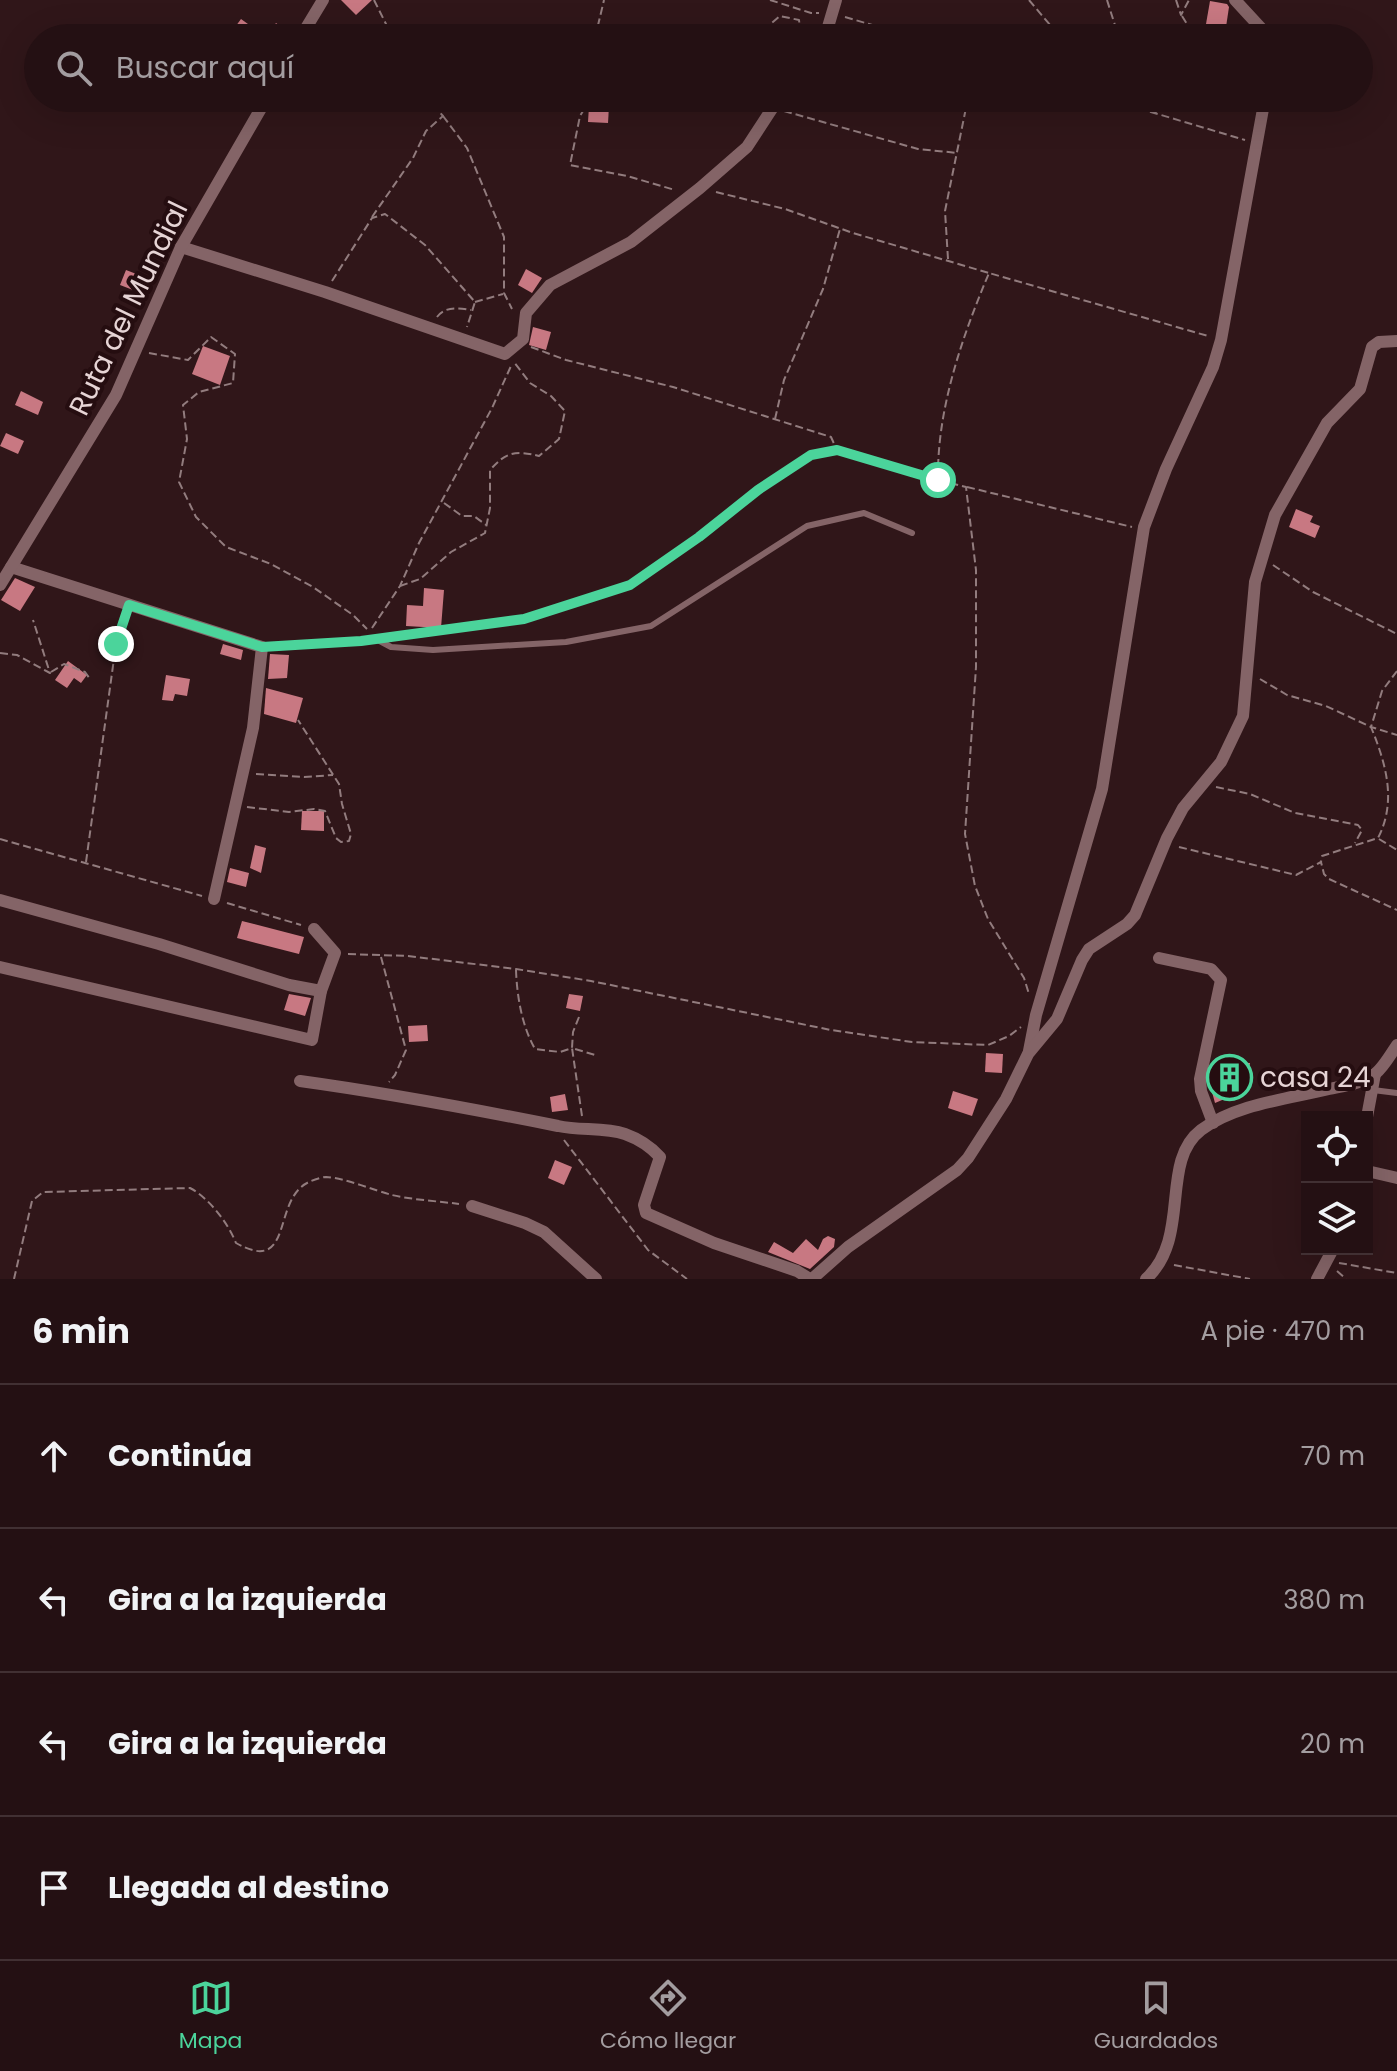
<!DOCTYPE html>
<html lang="es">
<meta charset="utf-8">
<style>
:root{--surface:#241013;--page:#2c191c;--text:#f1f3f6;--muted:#a39da0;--line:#413033;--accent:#4bd49b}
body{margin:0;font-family:Poppins,sans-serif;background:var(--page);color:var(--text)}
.controls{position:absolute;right:24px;bottom:24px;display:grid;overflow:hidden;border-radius:0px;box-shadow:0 8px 32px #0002}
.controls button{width:72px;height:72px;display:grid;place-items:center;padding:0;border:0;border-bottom:2px solid var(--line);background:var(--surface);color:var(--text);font:40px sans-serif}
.stop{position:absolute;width:24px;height:24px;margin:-18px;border:6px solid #4bd49b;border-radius:50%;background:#fff}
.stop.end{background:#4bd49b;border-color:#fff;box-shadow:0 2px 8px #0008}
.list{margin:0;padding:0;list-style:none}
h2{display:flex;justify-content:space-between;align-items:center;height:104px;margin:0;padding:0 32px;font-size:34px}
h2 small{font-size:26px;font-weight:400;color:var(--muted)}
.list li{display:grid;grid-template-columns:52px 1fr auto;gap:24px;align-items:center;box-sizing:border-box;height:144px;padding:0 32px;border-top:2px solid var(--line)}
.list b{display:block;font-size:30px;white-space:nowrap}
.list em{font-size:26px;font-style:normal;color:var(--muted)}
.icon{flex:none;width:44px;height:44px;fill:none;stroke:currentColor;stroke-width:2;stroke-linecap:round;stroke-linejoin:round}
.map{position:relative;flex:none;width:1397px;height:1279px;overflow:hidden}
.search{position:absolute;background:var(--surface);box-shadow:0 8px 32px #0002;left:24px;right:24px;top:24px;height:88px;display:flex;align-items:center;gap:20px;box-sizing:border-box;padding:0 28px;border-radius:44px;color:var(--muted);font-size:30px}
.sheet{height:680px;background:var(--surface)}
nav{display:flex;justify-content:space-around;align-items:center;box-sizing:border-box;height:112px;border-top:2px solid var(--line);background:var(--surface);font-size:22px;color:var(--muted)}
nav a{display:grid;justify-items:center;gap:4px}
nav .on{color:var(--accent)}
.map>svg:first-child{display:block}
.building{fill:#c87882}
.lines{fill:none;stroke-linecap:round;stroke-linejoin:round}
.path{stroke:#927c7e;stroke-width:2;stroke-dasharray:8 4;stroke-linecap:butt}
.lane{stroke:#846467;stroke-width:6}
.street{stroke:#846467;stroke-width:12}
.route{stroke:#4bd49b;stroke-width:10}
.labels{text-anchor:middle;stroke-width:8;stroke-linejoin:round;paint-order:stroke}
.street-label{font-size:28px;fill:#e6d4d5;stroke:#250d10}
.poi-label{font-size:28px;fill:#e6d4d5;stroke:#250d10;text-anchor:start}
</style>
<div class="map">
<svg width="1397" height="1279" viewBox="0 0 1397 1279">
<rect width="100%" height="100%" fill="#301619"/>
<!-- building -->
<g class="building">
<path d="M341,0H372L356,15Z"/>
<path d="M1210,1L1227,4L1229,7L1226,27L1206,24Z"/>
<path d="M241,19L266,37L276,23L288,32L284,38H236L230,34Z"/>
<path d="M589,106H609L608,123L588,122Z"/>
<path d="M526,269L542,278L532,293L518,285Z"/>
<path d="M126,270L139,275L133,290L120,285Z"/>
<path d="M533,327L551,332L546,350L529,345Z"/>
<path d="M203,346L230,356L220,385L192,374Z"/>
<path d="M21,391L43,402L38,415L15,405Z"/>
<path d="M6,433L24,441L18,454L0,446Z"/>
<path d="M1296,509L1313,516L1310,522L1320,526L1315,538L1289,527Z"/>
<path d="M15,578L35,587L20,611L1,600Z"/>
<path d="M424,588L444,590L441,628L406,626L407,605L423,606Z"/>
<path d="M223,644L243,650L241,660L220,654Z"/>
<path d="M270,654L289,655L287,678L268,679Z"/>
<path d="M68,661L87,675L81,683L74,678L67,688L55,680Z"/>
<path d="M166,675L190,679L187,696L175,694L173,701L162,700Z"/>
<path d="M266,688L303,698L296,723L264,714Z"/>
<path d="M302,811H324V831L301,830Z"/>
<path d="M255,845L266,848L261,873L250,868Z"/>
<path d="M230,868L249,873L246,887L227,882Z"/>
<path d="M242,921L304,937L299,954L237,938Z"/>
<path d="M289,994L311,998L305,1016L284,1010Z"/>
<path d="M569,994L583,996L580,1011L566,1008Z"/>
<path d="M427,1025L428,1041L409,1042L408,1026Z"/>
<path d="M986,1053L1003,1054L1002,1073L985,1072Z"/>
<path d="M1213,1061L1250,1063L1246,1090L1215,1103L1209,1081Z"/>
<path d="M953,1091L978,1099L972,1116L948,1108Z"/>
<path d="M565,1094L568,1110L552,1112L550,1097Z"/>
<path d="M555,1160L572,1167L564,1185L548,1178Z"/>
<path d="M828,1236L835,1239L834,1247L810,1269L768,1252L774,1242L793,1253L806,1239L818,1250L823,1239Z"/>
</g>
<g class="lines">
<!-- path -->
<g class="path">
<path d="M374,0L393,38"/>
<path d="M770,0L811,13H819"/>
<path d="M1029,0L1061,38"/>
<path d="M1107,0L1119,38"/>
<path d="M1176,0L1181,15L1189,0"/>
<path d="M1182,16L1190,29L1189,38"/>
<path d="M845,17L917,38"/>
<path d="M595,38L604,0"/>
<path d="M754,38L780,16L799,20L801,38"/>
<path d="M591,98L580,116L570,165L627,176L675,190"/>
<path d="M1104,98L1245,140"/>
<path d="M784,111L918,149L958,153"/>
<path d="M1155,113L1167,98"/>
<path d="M443,116L467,148L504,237V293L512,309"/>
<path d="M716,192L785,209L853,233L989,273"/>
<path d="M372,217L413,158L426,131L443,116L427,98"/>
<path d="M948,259L945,211L968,98"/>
<path d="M332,281L372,218L385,214L425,245L475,302L467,327"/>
<path d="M475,302L503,294"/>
<path d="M437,317C445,306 459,308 471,310"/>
<path d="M531,347L566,360L673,387L831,437L836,448"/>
<path d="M149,353L188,360L211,337L235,354L233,383L199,392L183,405L187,439L179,482L196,517L226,547L271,564L313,587L353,615L367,629"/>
<path d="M775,419L784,380L823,289L840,229"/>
<path d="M938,479C937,409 962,337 989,273L1208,336"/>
<path d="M967,487L1132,527"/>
<path d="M444,503L462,516H474L486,525"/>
<path d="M1273,565L1313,592L1397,634"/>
<path d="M400,586L420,579L451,552L485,533L490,508V470C506,452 515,450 539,456L559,439L565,411L551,396L530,383L514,362"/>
<path d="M372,628L400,586L419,543L492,408L511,366"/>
<path d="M392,636L524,619L630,585L699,537L758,490L811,455L837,450L917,475L966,487L976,570V667L965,834L975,886L988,919L1024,978L1029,994"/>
<path d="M0,653L17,655L50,673L33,620"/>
<path d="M1397,671L1382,691L1371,727L1397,735"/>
<path d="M51,672L64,664L85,672L90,679"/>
<path d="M1260,679L1287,695L1326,706L1371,727C1386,764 1397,801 1378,838L1322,856L1321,862"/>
<path d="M256,774L304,777L333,775"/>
<path d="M1216,787L1250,794L1295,813L1358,825L1362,830L1355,843"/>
<path d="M247,807L289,812L314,809L325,811L336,838L341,842L349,841L351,834L342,804L339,784L298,720"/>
<path d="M0,839L202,896"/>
<path d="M1379,839L1397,850"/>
<path d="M1179,847L1296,875L1321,862L1324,874L1329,879L1397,910"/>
<path d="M86,862L116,644L125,616"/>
<path d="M227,903L301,925"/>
<path d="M348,954L408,956L516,969L591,981L831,1030L912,1042L988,1045L1009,1036L1021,1027"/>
<path d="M381,957L406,1050L395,1075L389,1082"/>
<path d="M516,970C517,997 522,1026 535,1049L560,1052L572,1048L573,1032L579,1017"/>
<path d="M582,1116L572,1048L595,1055"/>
<path d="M564,1140L648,1250L687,1279"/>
<path d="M1339,1263L1397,1273"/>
<path d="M1174,1265L1250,1279"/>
<path d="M1337,1271L1346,1279"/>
<path d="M14,1279L32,1201L43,1192L190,1188C209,1198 228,1223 236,1243C295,1276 271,1199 309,1182C313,1180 322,1177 326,1177C345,1178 373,1190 392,1195C414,1200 437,1201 459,1204"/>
</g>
<!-- lane -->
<g class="lane">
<path d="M262,647L376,639L391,647L433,650L566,642L651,626L807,526L864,513L912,533"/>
<path d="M1373,1090L1397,1093"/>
</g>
<!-- street -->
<g class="street">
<path d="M1235,0L1270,38"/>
<path d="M300,38L323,0"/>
<path d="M820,38L828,27L836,0"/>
<path d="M181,247L325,292L505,354L523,339L526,313L550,285L631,242L700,188L747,147L779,98"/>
<path d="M11,567L262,647L253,728L214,899"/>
<path d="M0,585L116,395L181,247L267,98"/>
<path d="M0,900L159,944L289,985L321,991"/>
<path d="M1159,958L1211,969L1221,980L1200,1079L1201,1091L1213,1123"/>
<path d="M0,967L312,1040L321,991L335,953L314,929"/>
<path d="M1029,1051L1036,1015L1102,789L1144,527L1166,469L1213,367L1221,340L1265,98"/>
<path d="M300,1081C387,1093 473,1109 558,1126C580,1131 604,1127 625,1134C639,1139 650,1146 660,1157L644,1205L646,1213L714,1243L797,1271L810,1279"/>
<path d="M1367,1117L1375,1074"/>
<path d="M1367,1171L1397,1178"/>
<path d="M472,1206L525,1223L544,1232L596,1279"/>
<path d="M812,1279L848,1247L957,1170L968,1158L1006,1099L1028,1054L1057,1019L1082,960L1089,949L1127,924L1135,915L1167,838L1183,808L1221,762L1243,716L1255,582L1275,515L1327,423L1360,389L1372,347L1379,342L1397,341"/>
<path d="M1146,1279C1192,1237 1159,1162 1201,1130C1236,1104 1288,1099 1329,1089C1342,1086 1364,1083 1375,1074C1383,1068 1391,1054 1397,1045"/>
<path d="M1317,1279L1333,1249"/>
</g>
</g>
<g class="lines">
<!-- route -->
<path class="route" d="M116,644L129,605L262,647L361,641L524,619L630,585L699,537L758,490L811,455L837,450L938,480"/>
</g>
<!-- icons -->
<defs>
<symbol id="building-ring" viewBox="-11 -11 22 22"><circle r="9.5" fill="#250d10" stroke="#4bd49b" stroke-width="1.5"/><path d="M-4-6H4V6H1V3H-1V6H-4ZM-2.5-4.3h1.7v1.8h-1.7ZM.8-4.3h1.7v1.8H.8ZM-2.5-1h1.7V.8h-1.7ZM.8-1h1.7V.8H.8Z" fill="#4bd49b"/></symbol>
</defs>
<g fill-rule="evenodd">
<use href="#building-ring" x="1204" y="1052" width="51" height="51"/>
</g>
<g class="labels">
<!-- street labels -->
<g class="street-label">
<text transform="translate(128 308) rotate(-64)" y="10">Ruta del Mundial</text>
</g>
<!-- poi labels -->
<g class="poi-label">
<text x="1260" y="1087">casa 24</text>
</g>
</g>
</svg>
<div class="controls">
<button><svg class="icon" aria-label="locate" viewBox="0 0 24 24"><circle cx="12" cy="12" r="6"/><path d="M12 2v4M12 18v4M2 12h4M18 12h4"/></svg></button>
<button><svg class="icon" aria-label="layers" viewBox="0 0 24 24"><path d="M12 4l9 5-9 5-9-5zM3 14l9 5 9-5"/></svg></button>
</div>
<div class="stop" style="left:938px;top:480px"></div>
<div class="stop end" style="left:116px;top:644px"></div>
<div class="search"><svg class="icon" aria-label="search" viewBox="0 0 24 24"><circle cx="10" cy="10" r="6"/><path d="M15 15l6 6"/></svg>Buscar aquí</div>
</div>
<section class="sheet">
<h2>6 min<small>A pie · 470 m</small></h2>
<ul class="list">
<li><svg class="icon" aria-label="ahead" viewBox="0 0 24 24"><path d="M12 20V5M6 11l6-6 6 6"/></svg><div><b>Continúa</b></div><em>70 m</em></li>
<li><svg class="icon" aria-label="left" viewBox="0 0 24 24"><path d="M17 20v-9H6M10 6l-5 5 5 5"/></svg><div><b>Gira a la izquierda</b></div><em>380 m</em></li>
<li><svg class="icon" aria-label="left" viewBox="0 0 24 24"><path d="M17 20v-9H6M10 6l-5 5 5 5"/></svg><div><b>Gira a la izquierda</b></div><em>20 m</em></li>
<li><svg class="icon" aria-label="arrive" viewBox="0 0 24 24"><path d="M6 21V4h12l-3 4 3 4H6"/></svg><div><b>Llegada al destino</b></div></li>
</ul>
</section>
<nav>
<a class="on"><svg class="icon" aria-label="map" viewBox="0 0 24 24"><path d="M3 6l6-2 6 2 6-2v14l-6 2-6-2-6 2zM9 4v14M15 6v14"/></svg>Mapa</a>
<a><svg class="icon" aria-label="directions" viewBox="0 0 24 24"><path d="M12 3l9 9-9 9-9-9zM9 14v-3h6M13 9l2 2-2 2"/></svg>Cómo llegar</a>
<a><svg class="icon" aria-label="saved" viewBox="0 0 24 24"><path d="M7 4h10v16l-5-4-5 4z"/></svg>Guardados</a>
</nav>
